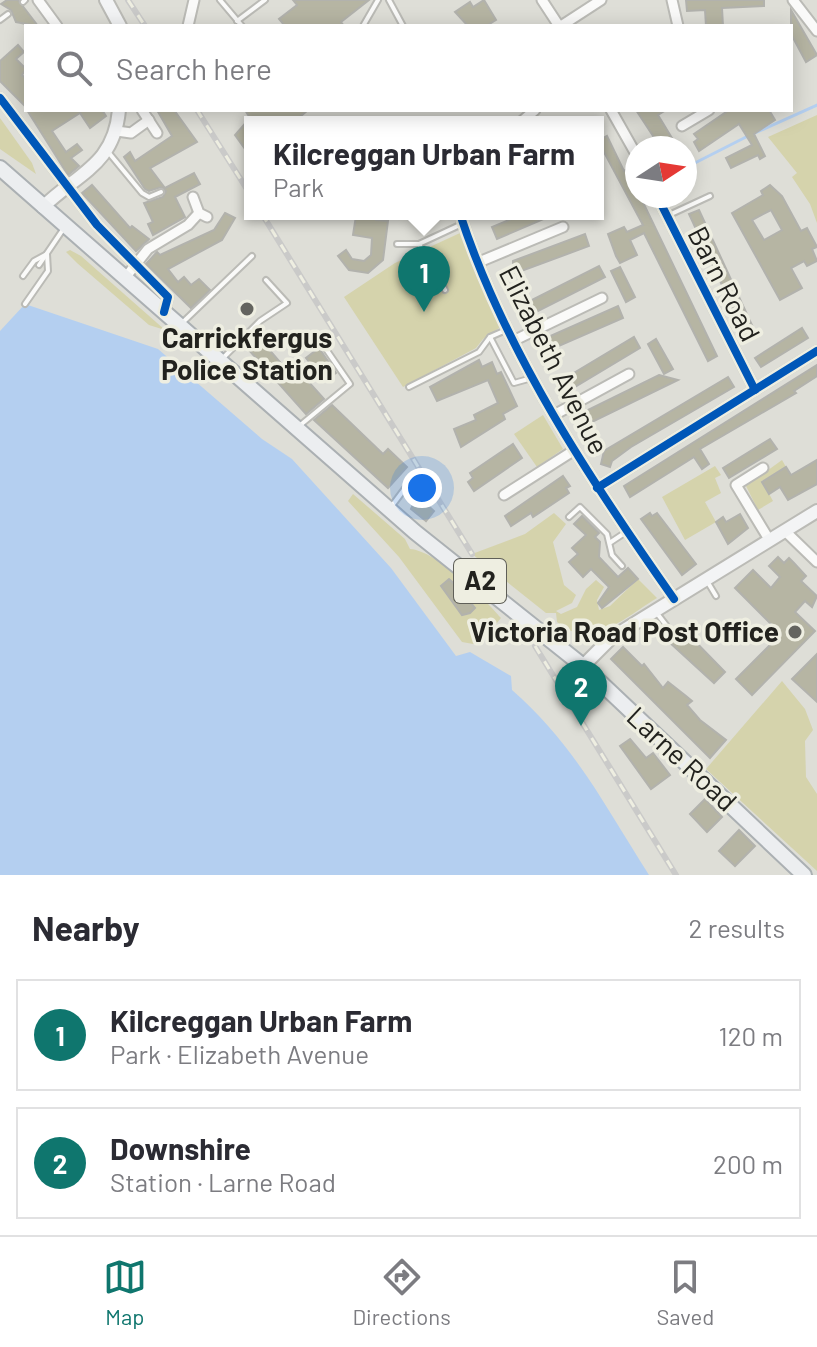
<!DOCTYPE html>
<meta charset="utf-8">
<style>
:root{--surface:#fff;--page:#f2f2f3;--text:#2b2b33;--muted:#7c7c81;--line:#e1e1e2;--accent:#0f766e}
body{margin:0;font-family:Barlow,sans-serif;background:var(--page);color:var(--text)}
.compass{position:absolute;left:625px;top:136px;width:72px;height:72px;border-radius:50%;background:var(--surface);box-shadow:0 4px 20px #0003;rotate:78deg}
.you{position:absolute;left:422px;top:488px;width:28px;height:28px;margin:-20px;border:6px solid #fff;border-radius:50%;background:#1a73e8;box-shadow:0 0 0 12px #1a73e833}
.badge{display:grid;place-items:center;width:52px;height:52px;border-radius:50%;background:var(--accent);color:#fff;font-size:26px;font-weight:700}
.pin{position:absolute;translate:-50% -66px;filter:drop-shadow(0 2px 4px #0008)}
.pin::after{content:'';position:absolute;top:42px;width:28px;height:24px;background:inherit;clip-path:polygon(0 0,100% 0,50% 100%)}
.popup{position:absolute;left:244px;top:116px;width:360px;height:104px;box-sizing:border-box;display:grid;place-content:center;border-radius:0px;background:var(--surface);filter:drop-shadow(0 2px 6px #0005);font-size:26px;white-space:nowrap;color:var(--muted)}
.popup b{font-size:30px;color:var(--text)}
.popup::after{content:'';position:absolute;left:50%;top:100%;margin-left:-16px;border:16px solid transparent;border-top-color:var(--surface)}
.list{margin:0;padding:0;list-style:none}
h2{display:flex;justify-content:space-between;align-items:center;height:104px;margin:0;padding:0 32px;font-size:34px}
h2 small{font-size:26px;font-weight:400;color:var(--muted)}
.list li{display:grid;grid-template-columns:52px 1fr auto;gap:24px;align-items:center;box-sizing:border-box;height:112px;margin:0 16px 16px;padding:0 16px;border:2px solid var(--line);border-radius:0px}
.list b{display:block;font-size:30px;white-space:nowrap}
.list p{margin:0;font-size:26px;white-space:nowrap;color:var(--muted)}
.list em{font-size:26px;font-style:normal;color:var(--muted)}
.icon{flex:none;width:44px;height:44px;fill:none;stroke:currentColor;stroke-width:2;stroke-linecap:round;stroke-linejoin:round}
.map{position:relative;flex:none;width:817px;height:875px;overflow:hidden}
.search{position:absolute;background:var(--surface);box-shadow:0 4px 20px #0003;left:24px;right:24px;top:24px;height:88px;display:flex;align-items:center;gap:20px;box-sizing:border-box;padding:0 28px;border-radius:0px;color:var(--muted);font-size:30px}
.sheet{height:360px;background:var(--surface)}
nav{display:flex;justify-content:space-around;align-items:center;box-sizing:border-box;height:112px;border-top:2px solid var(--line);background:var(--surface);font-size:22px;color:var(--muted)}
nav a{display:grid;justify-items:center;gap:4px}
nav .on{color:var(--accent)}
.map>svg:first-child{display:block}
.green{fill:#d5d3ac}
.water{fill:#b4cff0}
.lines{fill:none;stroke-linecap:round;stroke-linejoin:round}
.stream{stroke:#b4cff0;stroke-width:3}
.building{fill:#b6b5a3;stroke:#b2b2ad;stroke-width:2;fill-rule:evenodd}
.lane-casing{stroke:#bbbbb6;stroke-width:8}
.street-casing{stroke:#bbbbb6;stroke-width:13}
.secondary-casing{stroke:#bbbbb6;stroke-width:16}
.primary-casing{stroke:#abb0b3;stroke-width:18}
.lane{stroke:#fafaf9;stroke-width:4}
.street{stroke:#fafaf9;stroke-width:9}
.secondary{stroke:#f3f4f5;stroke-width:12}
.primary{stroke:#eceef0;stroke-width:14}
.rail-casing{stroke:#cacac9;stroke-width:6}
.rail{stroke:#eeeee1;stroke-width:3;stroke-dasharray:9;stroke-linecap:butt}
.cycleway-casing{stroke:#eeeee1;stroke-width:13}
.cycleway{stroke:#0057b8;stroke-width:8}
.poi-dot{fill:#64645f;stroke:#eeeee1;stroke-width:3}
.labels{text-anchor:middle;stroke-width:7;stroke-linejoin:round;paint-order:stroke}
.shield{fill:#eeeee1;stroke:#5f5f58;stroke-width:2}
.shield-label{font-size:26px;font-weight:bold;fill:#22221e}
.street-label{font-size:28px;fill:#22221e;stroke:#eeeee1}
.poi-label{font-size:28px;font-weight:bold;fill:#22221e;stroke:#eeeee1}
</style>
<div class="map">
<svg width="817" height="875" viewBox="0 0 817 875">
<rect width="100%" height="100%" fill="#deded7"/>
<!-- green -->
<g class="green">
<path d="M817,115V223L810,204L792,177L797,173L768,137Z"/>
<path d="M0,118L32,163L36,174L0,149Z"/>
<path d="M460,233L502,326L483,339L476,348L403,387L344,297L395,263Z"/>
<path d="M70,250L81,256L165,330L149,325L77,263L66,252Z"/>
<path d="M543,415L563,449L537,467L514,434Z"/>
<path d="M782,460L786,467L762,481L773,501L758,510L746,486Z"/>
<path d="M715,466L721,475L715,478L721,493L705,502L716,522L685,540L662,497Z"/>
<path d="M353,494L405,539L410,549C437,551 483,597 501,618L479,645L462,642L399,557L348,501Z"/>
<path d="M554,513L566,524L553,542L564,585L576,595L572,603L556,611L561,614L577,607L586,589L596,580L604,587L597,600L599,610L610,606L638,579L657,598C627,616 590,652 557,622L556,613H546L472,554L525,534Z"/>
<path d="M782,681L805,709L813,730L805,741L806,777L817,794V871L706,769Z"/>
</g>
<!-- water -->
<path class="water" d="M25,304L158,349L262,439L292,459L391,568L456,656L470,652L511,676L512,690C574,744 605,806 649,875H0V331Z"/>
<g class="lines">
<!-- stream -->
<g class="stream">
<path d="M755,133L817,105"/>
<path d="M685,168L748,136"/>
</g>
</g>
<!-- building -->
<g class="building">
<path d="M7,0H18L38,26L16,22L11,10L1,4Z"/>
<path d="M293,0H369L341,22L344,26H285L279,19L297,5Z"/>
<path d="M484,0L496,20L486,26H468L455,12L470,2L473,7Z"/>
<path d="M686,0H764V6L722,8L723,26H706L705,10L687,11Z"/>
<path d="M791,10L817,55L806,62L791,34Z"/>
<path d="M18,45L24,52L16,59L26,69L22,75L26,79V107L0,81V61Z"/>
<path d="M27,110H102L106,116L90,128L80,113L52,131L66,152L77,144L82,150L71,158L79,166L68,175Z"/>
<path d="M157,110H174L197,142L150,168L165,188L194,173L200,184L175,197L185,217L153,235L148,224L153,222L144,203L163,197L166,191L161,187L149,191L145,189L124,157L130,152L135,161L172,136Z"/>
<path d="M245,110H308L294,122H250V156L235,135L250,118Z"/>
<path d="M636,110H666L658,115L678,148H661Z"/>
<path d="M729,110H769L775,120L754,134L765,156L760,159L758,155L731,168L726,158L752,145L739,124L699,151L694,142L698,139L694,134Z"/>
<path d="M607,136L624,171L627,169L637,196H640L717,356L708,361L644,233L630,240L637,255L620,263L616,256L608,234L624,227L627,232L643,225L598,141Z"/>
<path d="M92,185L130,228L132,226L149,239L136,251L82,193Z"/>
<path d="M770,185L782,196L801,231L807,228L817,247L812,249L817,261L807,266L804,261L791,268L802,288L780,300L732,213L763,195L761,191ZM771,210L782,230L764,240L752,220Z"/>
<path d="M699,210L757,336L748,341L689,214Z"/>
<path d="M225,213L235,218L222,240L168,269L178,282L184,277L191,285L199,279L210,290L191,308L146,264L157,252L160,255L214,230Z"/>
<path d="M362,214H376V220L388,221L383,260L368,273L349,270L338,256L346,250L352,259L364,261L371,255L372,238L353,235L356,216L361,218Z"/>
<path d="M524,214H555L497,239L492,227Z"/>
<path d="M585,234L589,246L513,274V261Z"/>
<path d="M599,266L605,277L536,312L533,308L529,309L526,303Z"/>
<path d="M620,267L635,297L626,302L611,271Z"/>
<path d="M618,306L623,318L552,349L548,337Z"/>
<path d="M802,328L808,338L761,367L755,358Z"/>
<path d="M634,337L640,348L573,388L567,377Z"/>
<path d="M260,339L291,375L297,369L324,399L306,414L248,349Z"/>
<path d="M656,339L673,369L664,374L648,344Z"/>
<path d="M319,348L336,373L330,377L323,368L317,372L306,358Z"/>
<path d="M479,360L482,367L492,362L497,374L501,372L517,406L503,414L505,419L461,447L454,429L476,420L474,415L498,403L488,380L437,401L430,387Z"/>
<path d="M817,365V376L794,391L796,393L700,449L709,464L702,469L694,457L630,497L624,486Z"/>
<path d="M659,375L678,380L592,422L586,411Z"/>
<path d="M728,377L734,387L631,447L612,461L610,467L601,464L604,451Z"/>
<path d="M332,405L383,454L388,449L407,467L388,488L314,420Z"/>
<path d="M770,439L777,449L729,478L723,468Z"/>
<path d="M513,444L522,458L474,491L468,482L473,478L470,473Z"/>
<path d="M817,460V484L788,500L780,487L769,494L762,482L786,467L791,475Z"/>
<path d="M563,476L570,486L566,488L569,493L533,517L531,513L511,526L505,516Z"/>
<path d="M420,489L431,497L425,503L434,511L426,521L411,509Z"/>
<path d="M650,513L652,516L657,513L696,564L682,575L641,519Z"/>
<path d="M740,514L748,528L728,544L716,522L723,517L726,522Z"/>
<path d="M582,516L599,533L595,537L600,542L599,557L618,577L628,568L638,579L602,608L598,603L609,587L591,569L583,577L569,562L578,554L572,548L586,535L574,524Z"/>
<path d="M778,557L784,563L789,558L794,563L806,576L801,581L817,596L812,607L805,601L795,612L815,631L752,695L736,679L781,634L735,588L753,570L771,588L780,577L769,566Z"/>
<path d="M449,579L473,601L471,603L475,608L470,613L462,615L441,586Z"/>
<path d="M682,628L725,672L714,683L669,642Z"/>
<path d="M623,647L642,666L644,664L663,688L668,682L686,696L692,701L687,705L700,720L726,740L710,758L611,659Z"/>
<path d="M817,654V702L792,679Z"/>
<path d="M630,739L646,758L653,753L670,775L651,789L620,746Z"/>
<path d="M705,799L722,817L707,832L690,814Z"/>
<path d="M739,830L755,846L735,866L719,851Z"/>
</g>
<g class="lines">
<defs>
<g id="lane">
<path d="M220,0L242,26"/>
<path d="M389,0L403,26"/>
<path d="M23,2L25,0"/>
<path d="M0,20L8,14"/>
<path d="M237,21L265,0"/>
<path d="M363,26L378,0"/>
<path d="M109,153L142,193L149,197L161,192"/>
<path d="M669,215L710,196"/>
<path d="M397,244H419L462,224"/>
<path d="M419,244L445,290"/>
<path d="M39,265L64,228"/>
<path d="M23,276L34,261L47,254L48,271L25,304"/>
<path d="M181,324L252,256"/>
<path d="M490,337L514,383L532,378"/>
<path d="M222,359L260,321L287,303L266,280"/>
<path d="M409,387L479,352L490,337L506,330"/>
<path d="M298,427L350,384L317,336"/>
<path d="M391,507L409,483"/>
<path d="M569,517L580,507L607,534L612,555L622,566"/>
<path d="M611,542L626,532"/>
<path d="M707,581L716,596"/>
<path d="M656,612L666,625"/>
</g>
<g id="street">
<path d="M38,0L57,26"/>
<path d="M542,0L559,26"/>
<path d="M672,0L678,26"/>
<path d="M793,0L817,31"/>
<path d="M188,26L194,0"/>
<path d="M561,26L601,0"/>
<path d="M0,98L97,225L168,297L164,312"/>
<path d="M142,110L157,133"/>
<path d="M611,110L637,156"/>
<path d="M521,122L535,110"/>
<path d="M682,126L709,110"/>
<path d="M117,131L131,133L149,120"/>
<path d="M657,196L755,390"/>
<path d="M193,197L199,213L207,217"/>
<path d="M460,214C505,352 591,481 674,599"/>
<path d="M479,262L563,227"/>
<path d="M125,278L148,249L188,225L199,213"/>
<path d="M515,340L602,298"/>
<path d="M554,415L629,374"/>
<path d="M763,468L736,485L770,541"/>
<path d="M597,488L817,351"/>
<path d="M504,495L573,451"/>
<path d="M785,531L817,562"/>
</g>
<g id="secondary">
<path d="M106,0L120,26"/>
<path d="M43,207C78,173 114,165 119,110"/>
<path d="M583,666L611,638L817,511"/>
</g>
<path id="primary" d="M0,168L415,532L583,666L804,875"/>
</defs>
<!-- lane casing -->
<use href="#lane" class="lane-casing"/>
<!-- street casing -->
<use href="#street" class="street-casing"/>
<!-- secondary casing -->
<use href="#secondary" class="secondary-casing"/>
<!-- primary casing -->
<use href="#primary" class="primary-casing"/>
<!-- lane -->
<use href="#lane" class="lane"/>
<!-- street -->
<use href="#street" class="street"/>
<!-- secondary -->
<use href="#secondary" class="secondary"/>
<!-- primary -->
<use href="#primary" class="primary"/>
<defs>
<g id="rail">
<path d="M128,0L145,26"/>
<path d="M197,110L250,194"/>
<path d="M262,214L472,554"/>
<path d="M535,646L676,875"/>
</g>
</defs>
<!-- rail casing -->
<use href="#rail" class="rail-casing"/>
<!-- rail -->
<use href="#rail" class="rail"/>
<defs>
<g id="cycleway">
<path d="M0,98L97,225L168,297L164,312"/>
<path d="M657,196L755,390"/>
<path d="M460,214C505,352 591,481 674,599"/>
<path d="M597,488L817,351"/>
</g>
</defs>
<!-- cycleway casing -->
<use href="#cycleway" class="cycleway-casing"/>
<!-- cycleway -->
<use href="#cycleway" class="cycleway"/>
</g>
<!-- markers -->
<g class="poi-dot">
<circle cx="247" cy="309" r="8"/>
<circle cx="795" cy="632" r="8"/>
</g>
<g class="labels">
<!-- shield labels -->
<rect class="shield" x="454" y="559" width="52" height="44" rx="6"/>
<g class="shield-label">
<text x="480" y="590">A2</text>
</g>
<!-- street labels -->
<g class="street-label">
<text transform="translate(724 284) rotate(63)" y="10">Barn Road</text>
<text transform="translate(554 360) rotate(63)" y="10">Elizabeth Avenue</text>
<text transform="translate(682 759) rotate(43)" y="10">Larne Road</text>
</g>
<!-- poi labels -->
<g class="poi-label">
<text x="247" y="348">Carrickfergus<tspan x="247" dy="32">Police Station</tspan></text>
<text x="779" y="642" text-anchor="end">Victoria Road Post Office</text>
</g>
</g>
</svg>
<svg class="compass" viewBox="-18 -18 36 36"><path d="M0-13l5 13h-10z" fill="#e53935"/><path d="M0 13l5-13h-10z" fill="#7c7c81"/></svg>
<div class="you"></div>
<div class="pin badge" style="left:424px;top:312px">1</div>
<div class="popup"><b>Kilcreggan Urban Farm</b>Park</div>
<div class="pin badge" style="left:581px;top:726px">2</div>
<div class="search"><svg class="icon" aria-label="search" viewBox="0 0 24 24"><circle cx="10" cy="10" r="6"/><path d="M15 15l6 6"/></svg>Search here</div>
</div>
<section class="sheet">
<h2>Nearby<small>2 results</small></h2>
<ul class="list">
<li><span class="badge">1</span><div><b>Kilcreggan Urban Farm</b><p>Park · Elizabeth Avenue</p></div><em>120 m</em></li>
<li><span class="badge">2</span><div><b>Downshire</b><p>Station · Larne Road</p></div><em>200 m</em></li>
</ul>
</section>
<nav>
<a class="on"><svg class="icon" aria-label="map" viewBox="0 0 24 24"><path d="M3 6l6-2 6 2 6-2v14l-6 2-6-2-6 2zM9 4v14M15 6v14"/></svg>Map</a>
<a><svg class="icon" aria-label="directions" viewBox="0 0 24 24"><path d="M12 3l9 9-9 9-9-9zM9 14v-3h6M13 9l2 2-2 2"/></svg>Directions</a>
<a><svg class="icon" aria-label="saved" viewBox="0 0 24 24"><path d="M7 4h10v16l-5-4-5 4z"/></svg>Saved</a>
</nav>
